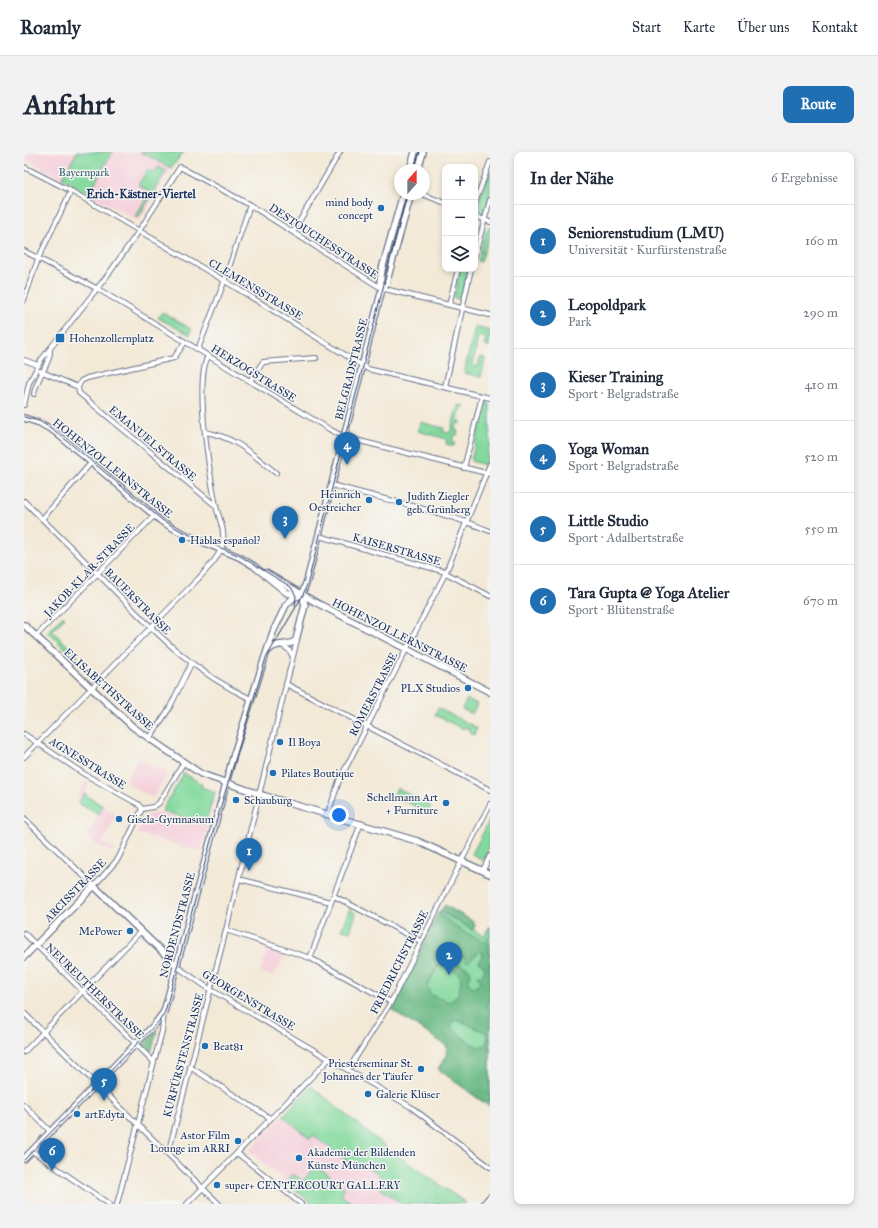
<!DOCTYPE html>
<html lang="de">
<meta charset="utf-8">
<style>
:root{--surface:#fff;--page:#f2f2f3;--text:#1f2937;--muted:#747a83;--line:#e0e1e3;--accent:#1f6fb2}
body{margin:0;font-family:"IM FELL Great Primer",serif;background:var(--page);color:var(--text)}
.controls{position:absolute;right:12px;top:12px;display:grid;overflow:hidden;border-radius:8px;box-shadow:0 2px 6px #0003}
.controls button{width:36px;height:36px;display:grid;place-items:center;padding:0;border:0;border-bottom:1px solid var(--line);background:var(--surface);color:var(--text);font:20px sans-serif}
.compass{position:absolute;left:370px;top:12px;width:36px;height:36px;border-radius:50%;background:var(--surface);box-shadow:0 2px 6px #0003;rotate:21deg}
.you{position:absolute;left:315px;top:663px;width:14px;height:14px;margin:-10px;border:3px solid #fff;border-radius:50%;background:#1a73e8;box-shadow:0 0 0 6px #1a73e833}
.badge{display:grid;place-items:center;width:26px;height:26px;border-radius:50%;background:var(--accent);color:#fff;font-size:13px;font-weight:700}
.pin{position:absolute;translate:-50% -33px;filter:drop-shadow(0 1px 2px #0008)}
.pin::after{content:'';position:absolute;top:21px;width:14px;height:12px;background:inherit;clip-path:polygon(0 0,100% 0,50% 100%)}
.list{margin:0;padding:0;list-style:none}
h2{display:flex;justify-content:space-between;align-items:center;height:52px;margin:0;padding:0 16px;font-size:17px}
h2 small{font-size:13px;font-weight:400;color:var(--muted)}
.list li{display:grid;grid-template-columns:26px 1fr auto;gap:12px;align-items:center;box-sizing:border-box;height:72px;padding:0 16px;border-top:1px solid var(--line)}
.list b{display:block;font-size:15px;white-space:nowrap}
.list p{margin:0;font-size:13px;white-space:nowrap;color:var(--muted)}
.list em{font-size:13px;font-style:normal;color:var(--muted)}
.icon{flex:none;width:22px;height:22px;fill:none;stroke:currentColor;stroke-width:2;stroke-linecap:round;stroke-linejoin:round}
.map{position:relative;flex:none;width:466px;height:1052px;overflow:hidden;border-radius:8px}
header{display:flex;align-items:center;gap:24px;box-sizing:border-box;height:56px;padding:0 20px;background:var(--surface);border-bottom:1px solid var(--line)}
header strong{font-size:19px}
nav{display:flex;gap:22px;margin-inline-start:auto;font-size:14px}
.intro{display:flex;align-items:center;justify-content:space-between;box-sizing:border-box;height:96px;padding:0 24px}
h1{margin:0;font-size:28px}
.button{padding:10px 18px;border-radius:8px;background:var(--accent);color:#fff;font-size:14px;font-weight:700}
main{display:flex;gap:24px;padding:0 24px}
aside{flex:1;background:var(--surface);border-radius:8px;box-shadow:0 2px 6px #0003}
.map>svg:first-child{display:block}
.built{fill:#f5cfdb}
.green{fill:#83d99d;stroke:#4f847e}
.forest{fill:#6ab984;stroke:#427471;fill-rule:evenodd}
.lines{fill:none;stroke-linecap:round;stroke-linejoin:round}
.street-casing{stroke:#677088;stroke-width:6}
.secondary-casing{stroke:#677088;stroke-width:8}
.street{stroke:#fff;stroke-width:4}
.secondary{stroke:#fff;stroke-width:5.5}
.tram{stroke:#1b2f5e;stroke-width:1}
.poi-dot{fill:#1f6fb2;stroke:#f6f6f2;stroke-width:1.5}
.labels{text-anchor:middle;stroke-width:3;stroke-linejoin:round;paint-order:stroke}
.park-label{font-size:11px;fill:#355a6e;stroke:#f6f6f2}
.poi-label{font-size:11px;fill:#1b2f5e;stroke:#f6f6f2;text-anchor:start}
.street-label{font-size:11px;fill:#1b2f5e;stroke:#f6f6f2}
.neighbourhood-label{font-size:12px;font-weight:bold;fill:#1b2f5e;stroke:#f6f6f2}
</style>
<header>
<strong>Roamly</strong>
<nav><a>Start</a><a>Karte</a><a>Über uns</a><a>Kontakt</a></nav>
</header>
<div class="intro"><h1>Anfahrt</h1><a class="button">Route</a></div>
<main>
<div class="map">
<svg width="466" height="1052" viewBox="0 0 466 1052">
<rect width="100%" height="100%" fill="#f6f6f2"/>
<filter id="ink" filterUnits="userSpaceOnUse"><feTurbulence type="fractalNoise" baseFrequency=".025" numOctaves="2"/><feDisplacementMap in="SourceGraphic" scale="8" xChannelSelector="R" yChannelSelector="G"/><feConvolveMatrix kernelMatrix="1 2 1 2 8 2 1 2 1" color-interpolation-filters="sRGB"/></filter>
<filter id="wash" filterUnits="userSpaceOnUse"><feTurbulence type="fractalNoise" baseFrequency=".012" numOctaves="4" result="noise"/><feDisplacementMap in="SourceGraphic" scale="16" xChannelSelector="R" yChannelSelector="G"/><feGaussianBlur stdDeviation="0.9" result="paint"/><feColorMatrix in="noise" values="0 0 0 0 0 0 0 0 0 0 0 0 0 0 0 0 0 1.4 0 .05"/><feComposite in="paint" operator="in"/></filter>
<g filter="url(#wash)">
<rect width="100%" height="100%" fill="#f3e9d7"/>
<!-- built -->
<g class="built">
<path d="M0,0H53L38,26L0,7Z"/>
<path d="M88,0H116L147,16L115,69L65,42Z"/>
<path d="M115,607L131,618L134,614L144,621L129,646L101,630Z"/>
<path d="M62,629L65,631L60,641L92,663L79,691L91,697L89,700L73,693L62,683L74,664L51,649Z"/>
<path d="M134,660L184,675L177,700L113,681L122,664Z"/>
<path d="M243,798L261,804L249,824L236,820Z"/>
<path d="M259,964L285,987L289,983L330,1016L338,1013L349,1018L357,1026V1036L377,1052H289L224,999Z"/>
</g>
<!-- green -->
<g class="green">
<path d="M53,0H88L65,42L38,26Z"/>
<path d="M116,0H160L147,16Z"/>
<path d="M134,15L142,19L114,66L111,65L126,40L114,33L124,17L131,21Z"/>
<path d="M466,18V42L459,62L451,59Z"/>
<path d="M466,75V81L457,110L454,109L462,78Z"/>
<path d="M436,117H444L437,148L430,146Z"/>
<path d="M138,160L167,177L166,183L134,166Z"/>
<path d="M451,175L466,179L465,195L460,194L462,186L454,184L449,214L454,215L456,205L461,206L457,225L440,221Z"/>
<path d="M461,250L466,252V291L461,313L447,309Z"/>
<path d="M434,253L440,254L436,260L434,268L437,269L436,272L433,271L431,278L434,279L433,283H430L428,290L431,291L430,294L422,292L423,287L394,279L396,270L420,276L419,280L426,281Z"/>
<path d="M39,464L41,466L28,479L54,503L51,507L24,480Z"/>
<path d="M443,547L453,552L448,562L438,557Z"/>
<path d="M414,556L453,576L450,583L445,580L446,578L440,575L439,577L411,563Z"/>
<path d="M160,621L178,632L177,635L191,640L181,672L138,659Z"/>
<path d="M373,636L407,654L405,659H402L369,644Z"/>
<path d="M60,642L79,654L74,663L54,651Z"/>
<path d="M466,667V693L459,708L448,702Z"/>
<path d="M326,756L332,762L326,780L317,778Z"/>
<path d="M415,759L460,784L466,774V787L462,786L466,789V951L464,954L414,917L423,901V894L368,858Z"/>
<path d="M287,934L367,999L442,1051L377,1052L356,1036L357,1026L349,1018L338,1013L331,1016L289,983L286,987L259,964Z"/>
<path d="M292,1013L321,1036L317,1043L329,1052H289L262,1030L269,1022L279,1029Z"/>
</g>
<!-- forest -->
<g class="forest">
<path d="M421,753L450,770L451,774L449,778L416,759Z"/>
<path d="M414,761L440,780L466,792V844L463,854L466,861V949L461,951L414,917L421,909L423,894L368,858ZM428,799L442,806L441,809L444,810L456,799L459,801L455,810L461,816L459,822L454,823L453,825L457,827L454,834L448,835L444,830L447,820L444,816L424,808ZM416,811L426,815L437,825C436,836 436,845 425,850L407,843L403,834ZM429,868L439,870L463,881L464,887L460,895C449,896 435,882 427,875Z"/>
<path d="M133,879L128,898L125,899L119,893Z"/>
</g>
</g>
<g filter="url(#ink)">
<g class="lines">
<defs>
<g id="street">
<path d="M0,15L47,39L201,129L344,217L466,246"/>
<path d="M398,42L421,51"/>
<path d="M451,51L466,10"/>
<path d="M451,64L466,70"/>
<path d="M269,80L316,0"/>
<path d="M0,99L74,137L305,277L320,285L466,322"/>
<path d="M451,103L466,48"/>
<path d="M0,148L14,107L47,39"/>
<path d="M425,153L434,117"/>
<path d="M161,190L150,206L63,226L57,229L54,235L55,241L192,354"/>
<path d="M174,197L199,133L226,53"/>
<path d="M0,208L14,213"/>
<path d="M16,219L54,235"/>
<path d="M226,229L239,210L292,206"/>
<path d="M421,235L447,117"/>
<path d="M10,242C12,227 27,210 26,198"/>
<path d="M0,253L5,231L17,208L86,120L115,79L156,15L226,53L357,136L466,163"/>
<path d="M181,280C211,285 228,302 252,321"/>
<path d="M440,316L458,244"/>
<path d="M308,333C361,348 415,358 466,379"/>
<path d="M0,349C28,377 56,404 84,432C129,478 168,520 227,547"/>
<path d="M18,367L67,311"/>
<path d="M295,384L418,419L466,444"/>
<path d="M12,484L130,364"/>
<path d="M258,493L265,498L268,503"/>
<path d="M262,532L466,638"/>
<path d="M0,582L60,622L114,652L118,657"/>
<path d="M125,587L145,557L167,512"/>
<path d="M0,605L174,427C184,416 196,405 199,390C201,378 195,366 192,354C186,323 170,230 184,204"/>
<path d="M118,657L129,655L135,651L160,610"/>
<path d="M304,662L315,629L422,420L466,312"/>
<path d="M0,666L70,734L94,707L118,657"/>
<path d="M459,718L466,704"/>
<path d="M215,727L307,750"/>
<path d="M310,744L396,789"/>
<path d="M202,778L286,806L367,850"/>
<path d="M0,781L129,909"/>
<path d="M286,806L337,671"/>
<path d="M152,814L184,836L387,955L466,1015"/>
<path d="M0,861L195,1052"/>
<path d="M0,900L117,779"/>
<path d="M166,915L246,966"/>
<path d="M324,918L367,850L466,652"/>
<path d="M0,953L26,979"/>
<path d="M8,999L85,1052"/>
<path d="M213,1001L277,1052"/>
<path d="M144,1002L202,778L273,488"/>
<path d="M93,1052L138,879L140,860"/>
<path d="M163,1052L305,907"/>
</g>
<g id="secondary">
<path d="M386,18L391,0"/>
<path d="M394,18L399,0"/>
<path d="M358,137L356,130L358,117L379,42"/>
<path d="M0,266L16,271L30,279L137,369L158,381L215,405L230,414L263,441L274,443"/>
<path d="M242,421L291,450L466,540"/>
<path d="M278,442L283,429L358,137L362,132L387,42"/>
<path d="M0,473L109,575L177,622L241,644L393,689L466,722"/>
<path d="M245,498C253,489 264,496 272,488L281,453L278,442"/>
<path d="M0,805L70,734L152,813"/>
<path d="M0,1007L131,872L140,860L210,602L249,480L262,453L268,447L278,442"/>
<path d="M460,1052L466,1045"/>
</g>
</defs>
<!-- street casing -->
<use href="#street" class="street-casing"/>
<!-- secondary casing -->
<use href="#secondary" class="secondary-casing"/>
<!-- street -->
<use href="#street" class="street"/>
<!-- secondary -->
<use href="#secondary" class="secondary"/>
<!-- tram -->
<g class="tram">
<path d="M390,18L396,0"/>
<path d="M0,265L15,269L30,278L138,368L159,380L216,404L267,435L272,444L271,454"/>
<path d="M0,1008L136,868L141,860L190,677L242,506L279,443L284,430L383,42"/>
</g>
</g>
</g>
<!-- markers -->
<g class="poi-dot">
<circle cx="357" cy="56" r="4"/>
<rect x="31" y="181" width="10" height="10" rx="2"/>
<circle cx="345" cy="348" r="4"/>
<circle cx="375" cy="350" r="4"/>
<circle cx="158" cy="388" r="4"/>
<circle cx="444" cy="536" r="4"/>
<circle cx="256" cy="590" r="4"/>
<circle cx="249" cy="621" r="4"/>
<circle cx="212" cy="648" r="4"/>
<circle cx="422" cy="651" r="4"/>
<circle cx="95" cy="667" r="4"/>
<circle cx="106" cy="779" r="4"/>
<circle cx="181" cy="894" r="4"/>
<circle cx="397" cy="917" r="4"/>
<circle cx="344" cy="942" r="4"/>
<circle cx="53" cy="962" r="4"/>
<circle cx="214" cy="989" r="4"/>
<circle cx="275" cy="1006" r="4"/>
<circle cx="193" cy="1033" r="4"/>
</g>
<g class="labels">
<!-- park labels -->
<g class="park-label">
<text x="60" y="24">Bayernpark</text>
</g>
<!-- poi labels -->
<g class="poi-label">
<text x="349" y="54" text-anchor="end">mind body<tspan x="349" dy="13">concept</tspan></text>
<text x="45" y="190">Hohenzollernplatz</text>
<text x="337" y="346" text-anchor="end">Heinrich<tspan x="337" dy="13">Oestreicher</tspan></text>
<text x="383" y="348">Judith Ziegler<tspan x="383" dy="13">geb. Grünberg</tspan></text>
<text x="166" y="392">Hablas español?</text>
<text x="436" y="540" text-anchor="end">PLX Studios</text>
<text x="264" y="594">Il Boya</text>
<text x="257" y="625">Pilates Boutique</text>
<text x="414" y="649" text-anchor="end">Schellmann Art<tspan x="414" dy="13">+ Furniture</tspan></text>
<text x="220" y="652">Schauburg</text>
<text x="103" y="671">Gisela-Gymnasium</text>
<text x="98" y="783" text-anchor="end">MePower</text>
<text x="189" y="898">Beat81</text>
<text x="389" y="915" text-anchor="end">Priesterseminar St.<tspan x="389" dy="13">Johannes der Täufer</tspan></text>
<text x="352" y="946">Galerie Klüser</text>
<text x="61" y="966">artEdyta</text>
<text x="206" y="987" text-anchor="end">Astor Film<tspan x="206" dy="13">Lounge im ARRI</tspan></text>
<text x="283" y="1004">Akademie der Bildenden<tspan x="283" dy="13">Künste München</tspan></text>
<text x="201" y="1037">super+ CENTERCOURT GALLERY</text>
</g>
<!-- street labels -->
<g class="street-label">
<text transform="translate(300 89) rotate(33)" y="4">DESTOUCHESSTRASSE</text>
<text transform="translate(232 137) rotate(31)" y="4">CLEMENSSTRASSE</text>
<text transform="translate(327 217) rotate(-76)" y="4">BELGRADSTRASSE</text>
<text transform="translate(230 221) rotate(32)" y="4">HERZOGSTRASSE</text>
<text transform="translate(129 291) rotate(40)" y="4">EMANUELSTRASSE</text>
<text transform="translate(89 316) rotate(39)" y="4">HOHENZOLLERNSTRASSE</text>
<text transform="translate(373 397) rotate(16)" y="4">KAISERSTRASSE</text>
<text transform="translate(65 418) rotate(-46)" y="4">JAKOB-KLAR-STRASSE</text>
<text transform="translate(114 449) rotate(45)" y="4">BAUERSTRASSE</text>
<text transform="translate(376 483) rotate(27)" y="4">HOHENZOLLERNSTRASSE</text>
<text transform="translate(85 537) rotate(42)" y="4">ELISABETHSTRASSE</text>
<text transform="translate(349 542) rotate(-63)" y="4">RÖMERSTRASSE</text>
<text transform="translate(64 611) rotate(32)" y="4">AGNESSTRASSE</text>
<text transform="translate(51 738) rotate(-46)" y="4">ARCISSTRASSE</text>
<text transform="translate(153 773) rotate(-75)" y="4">NORDENDSTRASSE</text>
<text transform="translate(375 810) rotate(-63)" y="4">FRIEDRICHSTRASSE</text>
<text transform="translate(71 839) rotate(44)" y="4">NEUREUTHERSTRASSE</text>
<text transform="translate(225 848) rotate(31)" y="4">GEORGENSTRASSE</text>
<text transform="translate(159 903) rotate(-75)" y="4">KURFÜRSTENSTRASSE</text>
</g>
<!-- neighbourhood labels -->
<g class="neighbourhood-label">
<text x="117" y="46">Erich-Kästner-Viertel</text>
</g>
</g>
</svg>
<div class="controls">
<button>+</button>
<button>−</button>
<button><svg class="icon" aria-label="layers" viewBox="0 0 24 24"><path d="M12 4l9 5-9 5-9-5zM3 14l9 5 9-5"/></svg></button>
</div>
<svg class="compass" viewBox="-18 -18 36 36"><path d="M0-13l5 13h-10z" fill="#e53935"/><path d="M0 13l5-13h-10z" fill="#747a83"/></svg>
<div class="you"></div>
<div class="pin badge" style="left:225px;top:719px">1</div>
<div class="pin badge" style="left:425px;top:823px">2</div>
<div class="pin badge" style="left:261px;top:387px">3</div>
<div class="pin badge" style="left:323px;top:313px">4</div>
<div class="pin badge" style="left:80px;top:949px">5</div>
<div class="pin badge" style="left:28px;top:1019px">6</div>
</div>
<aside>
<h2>In der Nähe<small>6 Ergebnisse</small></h2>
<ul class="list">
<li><span class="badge">1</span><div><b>Seniorenstudium (LMU)</b><p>Universität · Kurfürstenstraße</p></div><em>160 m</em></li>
<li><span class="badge">2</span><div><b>Leopoldpark</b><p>Park</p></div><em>290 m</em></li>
<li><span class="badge">3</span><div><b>Kieser Training</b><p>Sport · Belgradstraße</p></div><em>410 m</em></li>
<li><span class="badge">4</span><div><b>Yoga Woman</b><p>Sport · Belgradstraße</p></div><em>520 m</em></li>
<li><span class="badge">5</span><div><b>Little Studio</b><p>Sport · Adalbertstraße</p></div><em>550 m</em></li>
<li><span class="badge">6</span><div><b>Tara Gupta @ Yoga Atelier</b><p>Sport · Blütenstraße</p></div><em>670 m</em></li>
</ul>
</aside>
</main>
